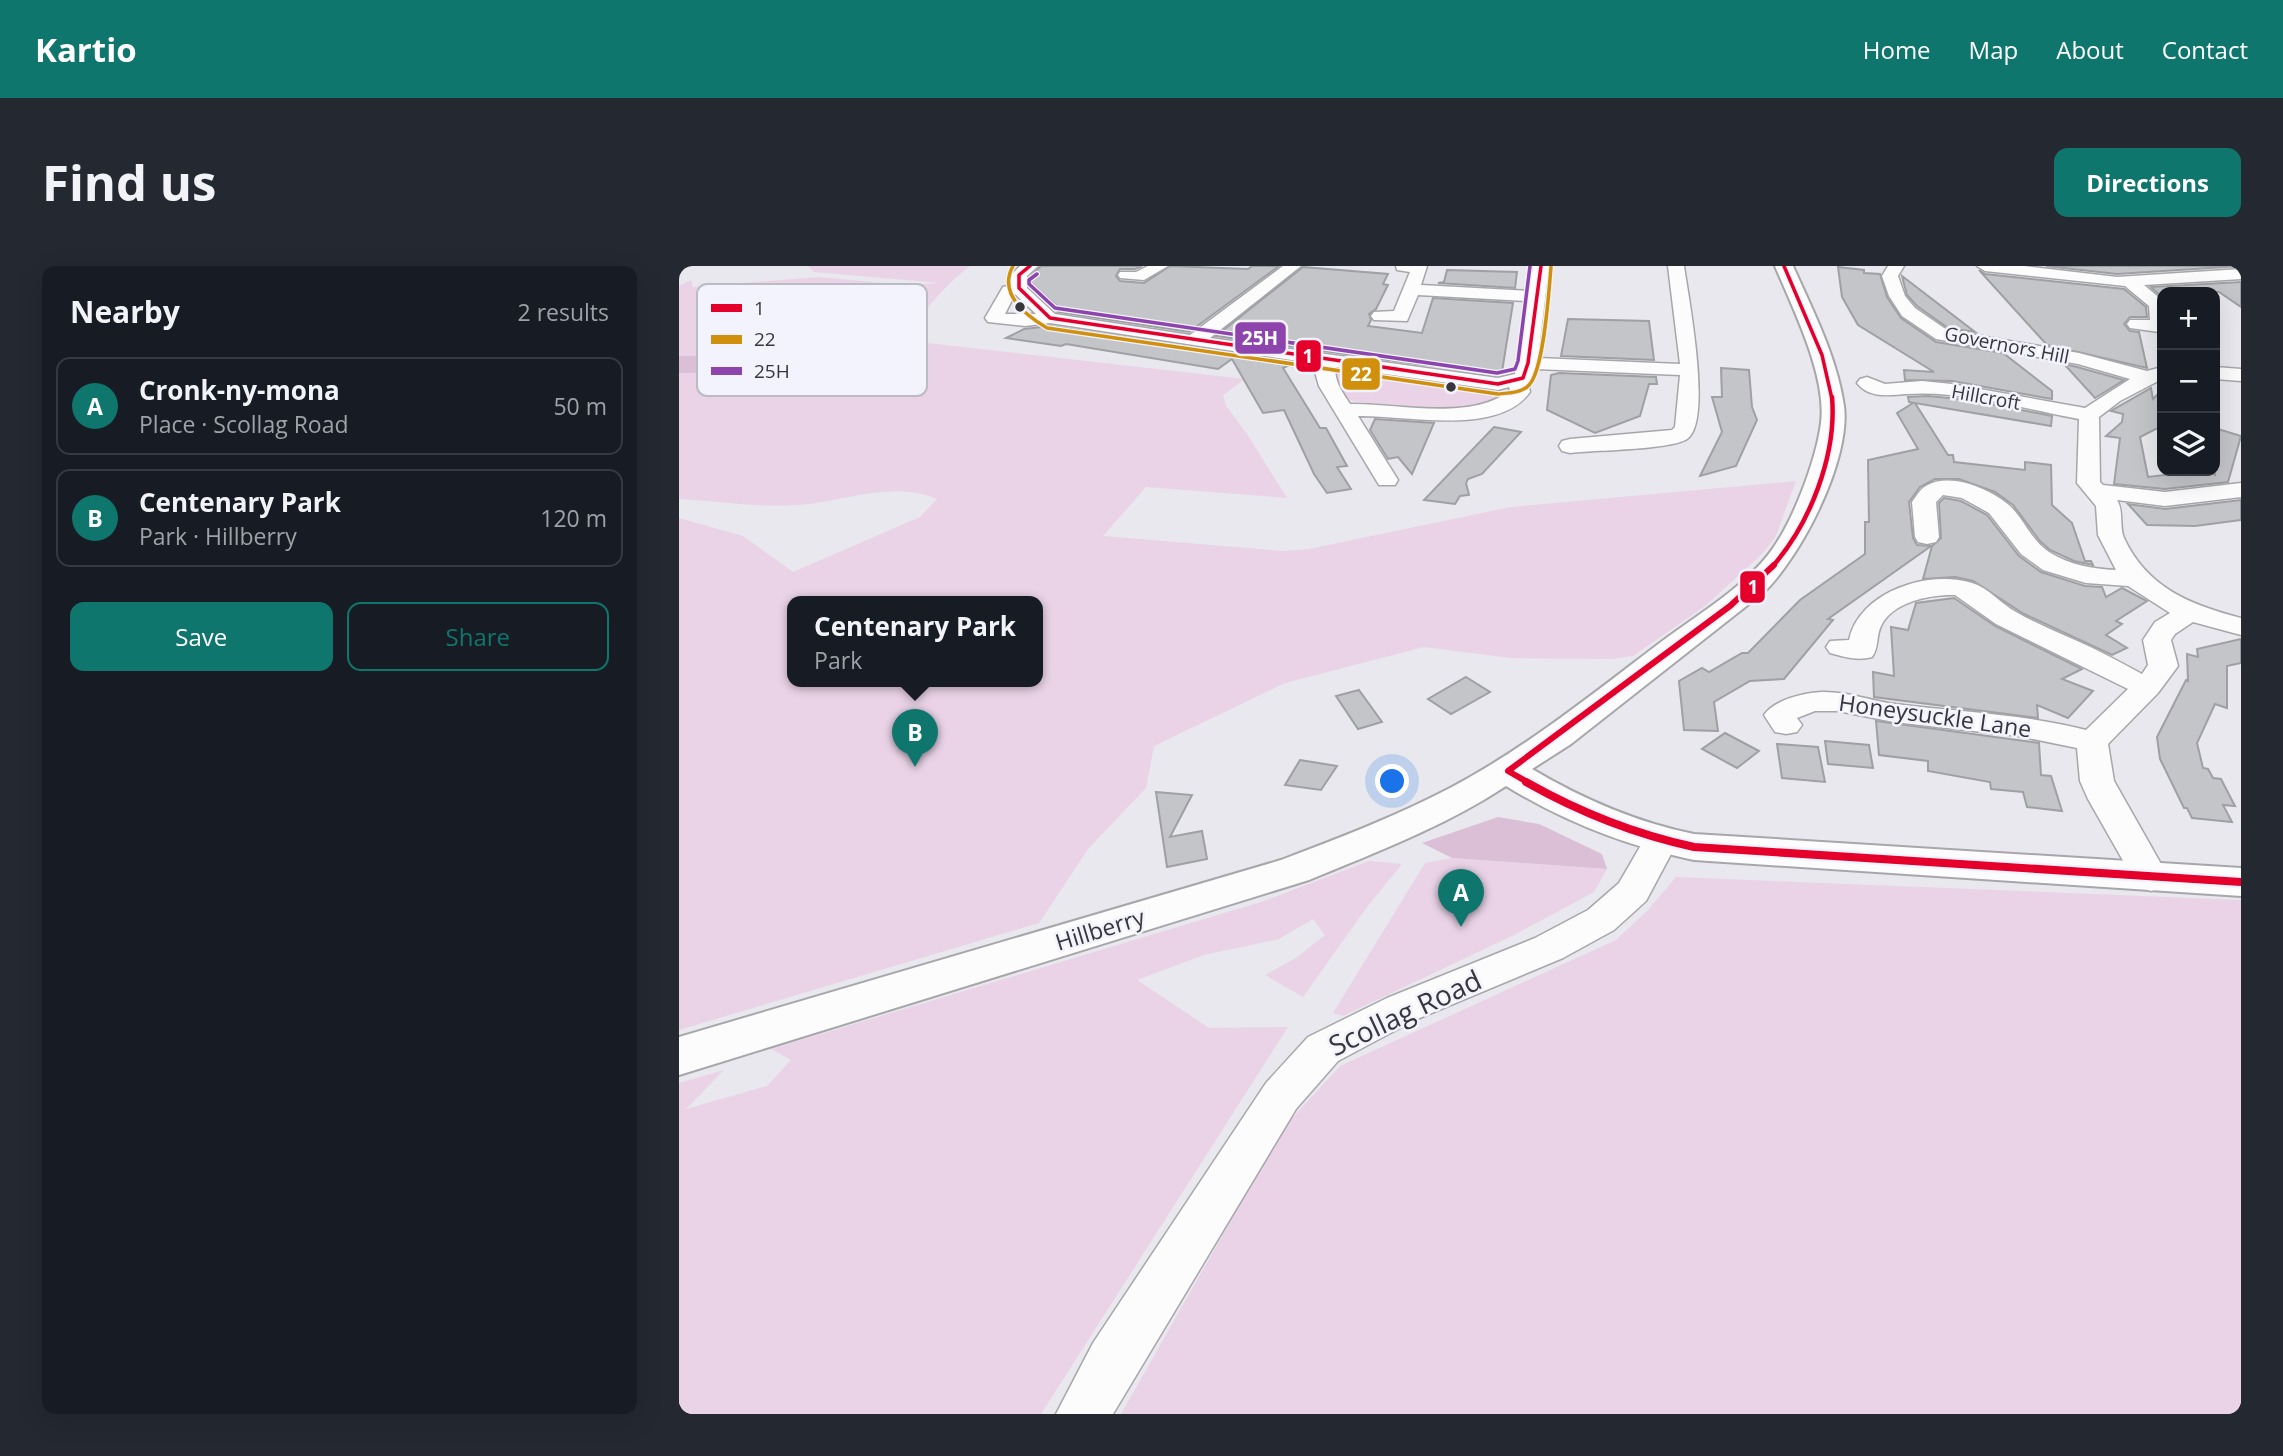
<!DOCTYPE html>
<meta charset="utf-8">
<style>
:root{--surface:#171b24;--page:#242831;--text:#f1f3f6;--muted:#9ea1a6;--line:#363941;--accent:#0f766e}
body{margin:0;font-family:"Open Sans",sans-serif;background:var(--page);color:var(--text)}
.controls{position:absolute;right:21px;top:21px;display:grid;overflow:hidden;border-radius:14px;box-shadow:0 7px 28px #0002}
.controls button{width:63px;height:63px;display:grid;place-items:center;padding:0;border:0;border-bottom:2px solid var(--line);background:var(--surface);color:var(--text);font:35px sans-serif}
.you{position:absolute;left:714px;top:516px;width:24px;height:24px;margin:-18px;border:5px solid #fff;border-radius:50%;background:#1a73e8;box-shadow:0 0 0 10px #1a73e833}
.badge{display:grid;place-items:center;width:46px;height:46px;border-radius:50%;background:var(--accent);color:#fff;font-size:23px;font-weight:700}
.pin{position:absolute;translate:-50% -58px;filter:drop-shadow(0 2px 4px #0008)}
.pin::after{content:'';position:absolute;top:37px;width:24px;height:21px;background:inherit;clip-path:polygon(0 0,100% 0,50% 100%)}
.popup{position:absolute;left:108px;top:330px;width:256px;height:91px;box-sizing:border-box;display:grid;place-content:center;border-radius:14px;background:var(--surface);filter:drop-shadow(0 2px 5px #0005);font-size:23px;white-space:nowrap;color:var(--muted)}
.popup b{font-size:26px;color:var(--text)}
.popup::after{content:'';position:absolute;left:50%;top:100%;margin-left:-14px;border:14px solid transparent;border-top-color:var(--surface)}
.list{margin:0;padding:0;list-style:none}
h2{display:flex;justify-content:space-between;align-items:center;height:91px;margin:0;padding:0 28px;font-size:30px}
h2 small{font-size:23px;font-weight:400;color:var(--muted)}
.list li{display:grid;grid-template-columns:46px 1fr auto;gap:21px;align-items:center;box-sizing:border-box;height:98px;margin:0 14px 14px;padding:0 14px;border:2px solid var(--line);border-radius:14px}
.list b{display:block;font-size:26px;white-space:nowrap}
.list p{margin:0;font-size:23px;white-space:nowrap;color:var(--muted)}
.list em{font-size:23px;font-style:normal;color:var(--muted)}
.actions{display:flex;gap:14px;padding:21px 28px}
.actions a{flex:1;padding:16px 0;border:2px solid var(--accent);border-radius:14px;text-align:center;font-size:24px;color:var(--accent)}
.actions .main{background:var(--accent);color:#fff}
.icon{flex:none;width:38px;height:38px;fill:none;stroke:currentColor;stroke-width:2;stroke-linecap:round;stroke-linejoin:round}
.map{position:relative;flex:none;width:1562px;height:1148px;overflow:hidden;border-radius:14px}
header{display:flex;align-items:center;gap:42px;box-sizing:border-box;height:98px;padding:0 35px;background:var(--accent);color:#fff}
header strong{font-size:33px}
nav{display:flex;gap:38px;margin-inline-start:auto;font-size:24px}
.intro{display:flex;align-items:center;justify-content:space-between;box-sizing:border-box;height:168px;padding:0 42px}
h1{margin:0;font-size:49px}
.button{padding:18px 32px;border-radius:14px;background:var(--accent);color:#fff;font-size:24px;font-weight:700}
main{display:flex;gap:42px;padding:0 42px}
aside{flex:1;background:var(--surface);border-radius:14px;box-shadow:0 7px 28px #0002}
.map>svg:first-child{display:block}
.green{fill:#ead3e7;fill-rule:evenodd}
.forest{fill:#dbbfd7}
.building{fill:#c4c5c9;stroke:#9fa0a4;stroke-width:2}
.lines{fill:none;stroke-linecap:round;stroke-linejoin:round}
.minor-casing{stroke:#a7a7ab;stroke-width:3}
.highway-casing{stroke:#a7a7ab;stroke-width:4}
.minor{fill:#fcfcfc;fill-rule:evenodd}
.highway{fill:#fcfcfc;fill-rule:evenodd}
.bus-1-far3-casing{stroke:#f3f3fe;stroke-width:6}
.bus-1-far2-casing{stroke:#f3f3fe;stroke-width:8}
.bus-1-far1-casing{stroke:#f3f3fe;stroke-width:10}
.bus-1-casing{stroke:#f3f3fe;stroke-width:13}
.bus-2-casing{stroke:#f3f3fe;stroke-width:6}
.bus-3-casing{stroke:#f3f3fe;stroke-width:6}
.bus-1-far3{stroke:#e4002b;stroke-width:3.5}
.bus-1-far2{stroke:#e4002b;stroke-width:4.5}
.bus-1-far1{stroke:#e4002b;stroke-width:6}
.bus-1{stroke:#e4002b;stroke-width:8}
.bus-2{stroke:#d1900c;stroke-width:3.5}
.bus-3{stroke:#8e44ad;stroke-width:3.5}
.bus-dot{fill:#37373b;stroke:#f3f3fe;stroke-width:2.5}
.labels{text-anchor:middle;stroke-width:5;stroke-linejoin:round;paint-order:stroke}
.far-street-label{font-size:19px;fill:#37373b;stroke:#f3f3fe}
.street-label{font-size:23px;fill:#37373b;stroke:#f3f3fe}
.near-street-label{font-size:28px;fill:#37373b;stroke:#f3f3fe}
.key{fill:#f3f3fe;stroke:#bbbbc4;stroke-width:2}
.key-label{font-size:19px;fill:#37373b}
.line-badge{stroke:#f3f3fe;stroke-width:2.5}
.badge-label{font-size:19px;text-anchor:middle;font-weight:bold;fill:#fff}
</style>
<header>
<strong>Kartio</strong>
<nav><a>Home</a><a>Map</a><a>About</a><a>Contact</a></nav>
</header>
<div class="intro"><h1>Find us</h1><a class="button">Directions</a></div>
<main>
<aside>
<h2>Nearby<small>2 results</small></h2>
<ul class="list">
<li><span class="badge">A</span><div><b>Cronk-ny-mona</b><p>Place · Scollag Road</p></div><em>50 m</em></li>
<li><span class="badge">B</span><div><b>Centenary Park</b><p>Park · Hillberry</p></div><em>120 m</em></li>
</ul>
<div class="actions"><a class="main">Save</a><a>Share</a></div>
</aside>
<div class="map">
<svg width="1562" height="1148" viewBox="0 0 1562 1148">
<rect width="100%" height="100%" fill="#e8e8ee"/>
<!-- green -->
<g class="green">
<path d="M129,0H291C263,21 244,48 221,74L566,113L544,129L547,140L568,168L608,232L467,221L424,270L604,285L630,283L832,241L1117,215L1096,272L1082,289L1026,340L954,390L933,393L832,392L745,381L606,417L475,480L467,522L409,583L360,657L0,764V252L64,270L114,306L241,251L258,233C213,214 165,236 119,239C80,242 39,235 0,233V107L97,106L117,90H0V20L12,14L14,21L140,11L226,19L261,17L135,6ZM114,335H358V415H114Z"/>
<path d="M661,102L733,111L777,121L815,122L829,129L826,134L786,144L678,136L664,132L653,107Z"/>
<path d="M773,592L928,603L915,626L835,669L664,750L654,747L746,597Z"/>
<path d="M690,595L723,598L688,641L624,731L586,709L617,692L646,669L634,653L600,673L525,689L458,714L530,762L609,761L362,1148H0V817L45,804L7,843L88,820L112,794L92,783L585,635Z"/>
<path d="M997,611L1562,634V1148H442L605,861L661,800L937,674L969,644Z"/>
</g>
<!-- forest -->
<g class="forest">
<path d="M118,89L97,106L0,107V90Z"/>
<path d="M819,551L860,558L923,588L928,603L773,592L743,577Z"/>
</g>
<!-- building -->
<g class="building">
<path d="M362,0H463L456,3H441L437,10L441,15L465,17L491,0L569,3L573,0H600L510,66L379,46L382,44L351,16V11Z"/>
<path d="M1367,0H1562L1438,8Z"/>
<path d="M624,1L709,8L704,18L709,19L697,43L690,48L692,54L689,60L743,67L754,32L834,37L823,106L738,98L537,70Z"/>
<path d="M1159,1L1185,4V7L1201,8L1208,31L1222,52L1257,76L1324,87L1373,125V133L1273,115L1226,114L1225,104L1255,106L1179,59L1163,31Z"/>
<path d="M768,4L838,6L836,22L759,17L765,16Z"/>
<path d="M1300,4L1306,8L1445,23L1467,41L1468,51H1451L1445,58L1451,65L1460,66L1468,102L1368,79Z"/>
<path d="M1223,10L1296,66L1269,62L1238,40L1228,29Z"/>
<path d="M1562,16V41L1540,26H1483V31L1472,21Z"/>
<path d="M889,53L970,55L975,94L882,90Z"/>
<path d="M371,60L615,97L604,102L641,162H647L668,200L658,201L672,223L648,227L635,208L605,144L584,147L553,93L539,103L387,78L382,80L327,72L345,63Z"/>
<path d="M1385,98L1398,101L1445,114L1416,132Z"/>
<path d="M1042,102L1070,104L1073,141L1078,154L1057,200L1021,210L1043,166L1033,131H1043Z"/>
<path d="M880,107L977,111L978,118H970L961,150L916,167L868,144L872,109Z"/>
<path d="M1472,122L1474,133L1483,124V160L1461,171L1469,211L1519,205H1529L1536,209V162L1562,170L1549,216L1486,223L1435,218L1441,172L1427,170L1443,156L1444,148L1432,145Z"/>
<path d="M1249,130L1292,134L1373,150L1372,160L1236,137L1269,189H1274L1275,196L1346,204V196L1372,199L1373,239L1393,257L1406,295H1412L1414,299L1395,295L1371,284L1361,275L1334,239L1316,226L1280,213H1256L1241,221L1230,236L1234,272L1238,279L1252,280L1149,353L1154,354L1105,413L1071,415L1035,436L1039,465L1005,464L1000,415L1023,402L1030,406L1063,387H1069L1121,334L1186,288V256H1190L1189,194L1239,183L1218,147L1234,137L1230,136L1229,131Z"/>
<path d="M696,153L755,157L733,208L719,191L709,193L691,164Z"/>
<path d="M815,161L842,166L803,208L789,213L787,217L790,229L781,230L776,238L745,234Z"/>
<path d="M1265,232L1282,235L1308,249L1340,290L1362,306L1406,320L1423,321L1427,331L1443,322L1468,335L1437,355L1443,358L1427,369L1448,382L1433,389L1345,348L1294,315L1276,311L1244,313L1253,280L1262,272L1260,237Z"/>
<path d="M1562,234V254L1516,260L1468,259L1449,238L1486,243Z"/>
<path d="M1275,332L1316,360L1403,403L1383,413L1414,425L1389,452L1358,439L1359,452L1195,431L1194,406L1215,410L1212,361L1229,364L1237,337Z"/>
<path d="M1562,373V397L1548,400V442L1536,438L1518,477L1524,502L1529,503L1534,512L1542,513L1556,540L1544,539L1553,556L1513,552L1508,542H1505L1481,493L1478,471L1507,414L1509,415L1508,388L1519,391L1518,383Z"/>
<path d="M787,411L811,426L772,448L749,433Z"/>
<path d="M680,424L703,456L679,463L657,430Z"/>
<path d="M1197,455L1360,477L1362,509L1372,510L1383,545L1348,541L1344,526L1312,523L1311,516L1249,505V495L1200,489Z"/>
<path d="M1046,467L1080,485L1058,502L1023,483Z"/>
<path d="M1146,475L1190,479L1194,502L1149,498Z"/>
<path d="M1098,478L1139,481L1146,516L1103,512Z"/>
<path d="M621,494L658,500L642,524L606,519Z"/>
<path d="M477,526L513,529L491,571L523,565L528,593L488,601Z"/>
</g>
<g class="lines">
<defs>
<g id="minor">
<path d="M341,0H359L348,10V22L376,48L511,69L604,0H622L531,72L819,112L836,108L849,35L739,29L728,55L695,54L692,50L695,46L715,45L731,6L718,4L717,0H748L742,19L850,25L854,0H870L859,92L1001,98L989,0H1005C1009,29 1034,156 1008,173C991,184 915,184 891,187L883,185L880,180L883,175L891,173L993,164L996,161L1001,109L857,103L849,117L851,126C819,171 726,149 679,150L719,214L716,219H700L697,214L640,120L636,106L639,98L371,57L346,60L309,56L306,52L324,21L332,19V9ZM336,28L357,48H326ZM657,101L819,124L830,121L831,124C793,156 718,137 671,138C664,127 654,114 657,101Z"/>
<path d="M469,0H489L465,14L441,12L439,9L441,6H457Z"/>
<path d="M1209,0H1225L1219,10L1226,30L1236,42L1268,64L1400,87L1468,105L1483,101V113L1441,135L1420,151L1421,216L1424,219L1486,226L1562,217V231L1486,240L1438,234C1445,245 1440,260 1445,272C1468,322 1512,339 1562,352V369L1514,356L1496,368L1492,374L1499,400L1479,427L1429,478L1435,515L1490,612L1485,621L1472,625L1459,621L1409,533L1401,515L1398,482L1339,470L1215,456L1159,445H1136L1118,452L1123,459L1118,466L1107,468L1096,466L1085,449C1095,434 1124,427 1142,426C1168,425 1192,435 1216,438C1280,446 1344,448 1407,464L1449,423L1317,358L1276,329C1252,328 1213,336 1202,360C1197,370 1200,382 1193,391C1179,395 1165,391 1151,387L1147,381L1151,375L1170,374C1180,326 1249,303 1293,317C1310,322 1322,338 1337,346C1356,357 1376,365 1396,374C1419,384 1441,396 1463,408L1469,399L1464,374L1476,356L1491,347L1449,320L1407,317L1364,304L1342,288L1310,247L1283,232L1264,229L1257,236L1260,271L1257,276L1248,278L1239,276L1236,271L1233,236C1237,231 1241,223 1247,220C1271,205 1314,224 1332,241C1346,255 1353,275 1370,286C1391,299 1413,303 1437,304L1419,269L1417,240L1398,217L1400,153C1346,143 1282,124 1228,128C1211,129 1190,133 1178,117L1181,113L1188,111L1206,118L1243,115L1273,118L1406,142L1451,113L1399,98L1257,73L1223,50L1210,30L1203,10Z"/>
<path d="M1298,0H1345L1438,11L1562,3V13L1465,19L1483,34V66H1480L1451,62L1448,58L1451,54H1471L1470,40L1446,20L1306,5Z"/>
<path d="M1536,101L1562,103V115L1536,113Z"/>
<path d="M981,563L993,567L999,575L967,635L935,664L884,692L736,754L659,795L617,843L434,1148H377L414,1077L587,817L629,771L708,732L856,672L909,644L940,617L969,567Z"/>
</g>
<path id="highway" d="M1096,0H1114C1134,45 1158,91 1165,140C1172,194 1122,291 1084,327L892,478L853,503C904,533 956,556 1015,568L1562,602V630L1015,594C947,580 886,556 827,520C766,560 698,586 630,614L0,809V771L602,594C660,572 718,550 773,521C848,481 915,427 982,376C1018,349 1061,324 1089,289C1113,259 1137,195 1142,157C1148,110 1114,43 1096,0Z"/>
</defs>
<!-- minor casing -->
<use href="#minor" class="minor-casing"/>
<!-- highway casing -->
<use href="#highway" class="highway-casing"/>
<!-- minor -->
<use href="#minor" class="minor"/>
<!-- highway -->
<use href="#highway" class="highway"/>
<defs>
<g id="bus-1-far3">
<path d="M351,0L340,9V22L371,52L819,118L844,112L849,97L862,0"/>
<path d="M1105,0L1143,89L1153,133"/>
</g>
<path id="bus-1-far2" d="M1093,301C1131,258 1158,189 1153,131"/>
<path id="bus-1-far1" d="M850,517L829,505L1051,340L1095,299"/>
<path id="bus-1" d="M847,516C900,546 955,568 1015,581L1562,616"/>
<path id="bus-2" d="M334,0C319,27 346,49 368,62L819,128C829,127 843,127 850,119C865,104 870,24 872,1"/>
<path id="bus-3" d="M358,8L350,14V18L376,42L818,107L836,103L839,95L851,0"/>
</defs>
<!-- bus-1-far3 casing -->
<use href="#bus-1-far3" class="bus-1-far3-casing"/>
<!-- bus-1-far2 casing -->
<use href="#bus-1-far2" class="bus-1-far2-casing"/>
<!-- bus-1-far1 casing -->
<use href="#bus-1-far1" class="bus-1-far1-casing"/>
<!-- bus-1 casing -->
<use href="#bus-1" class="bus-1-casing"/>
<!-- bus-2 casing -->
<use href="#bus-2" class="bus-2-casing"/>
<!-- bus-3 casing -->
<use href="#bus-3" class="bus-3-casing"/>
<!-- bus-1-far3 -->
<use href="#bus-1-far3" class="bus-1-far3"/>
<!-- bus-1-far2 -->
<use href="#bus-1-far2" class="bus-1-far2"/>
<!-- bus-1-far1 -->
<use href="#bus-1-far1" class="bus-1-far1"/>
<!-- bus-1 -->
<use href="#bus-1" class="bus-1"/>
<!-- bus-2 -->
<use href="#bus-2" class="bus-2"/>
<!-- bus-3 -->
<use href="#bus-3" class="bus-3"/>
</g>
<!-- markers -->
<g class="bus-dot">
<circle cx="341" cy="41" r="6"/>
<circle cx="772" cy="121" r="6"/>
</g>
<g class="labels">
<!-- far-street labels -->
<g class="far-street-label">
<text transform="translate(1328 79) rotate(11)" y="7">Governors Hill</text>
<text transform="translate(1307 131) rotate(10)" y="7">Hillcroft</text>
</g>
<!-- street labels -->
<g class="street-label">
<text transform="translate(1256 450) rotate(8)" y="8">Honeysuckle Lane</text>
<text transform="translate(421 664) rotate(-17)" y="8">Hillberry</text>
</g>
<!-- near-street labels -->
<g class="near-street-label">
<text transform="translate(726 747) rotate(-25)" y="10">Scollag Road</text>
</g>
</g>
<!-- legend -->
<rect x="18" y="18" width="230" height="112" rx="10" class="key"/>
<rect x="32" y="38" width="31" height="8" fill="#e4002b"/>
<rect x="32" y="69" width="31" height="9" fill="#d1900c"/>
<rect x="32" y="101" width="31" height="8" fill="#8e44ad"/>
<g class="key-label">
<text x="75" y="49">1</text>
<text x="75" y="80">22</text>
<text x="75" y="112">25H</text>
</g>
<g class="line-badge">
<rect x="555" y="55" width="53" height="34" rx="7" fill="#8e44ad"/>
<rect x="616" y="73" width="27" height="34" rx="7" fill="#e4002b"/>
<rect x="662" y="91" width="40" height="34" rx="7" fill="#d1900c"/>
<rect x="1060" y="304" width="27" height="34" rx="7" fill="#e4002b"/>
</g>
<g class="badge-label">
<text x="581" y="79">25H</text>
<text x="629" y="97">1</text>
<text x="682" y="115">22</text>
<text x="1074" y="328">1</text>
</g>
</svg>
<div class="controls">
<button>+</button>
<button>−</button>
<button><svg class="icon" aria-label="layers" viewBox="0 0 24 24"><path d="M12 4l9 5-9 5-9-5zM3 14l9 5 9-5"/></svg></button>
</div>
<div class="you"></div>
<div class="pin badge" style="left:782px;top:661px">A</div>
<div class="pin badge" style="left:236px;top:501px">B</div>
<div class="popup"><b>Centenary Park</b>Park</div>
</div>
</main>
